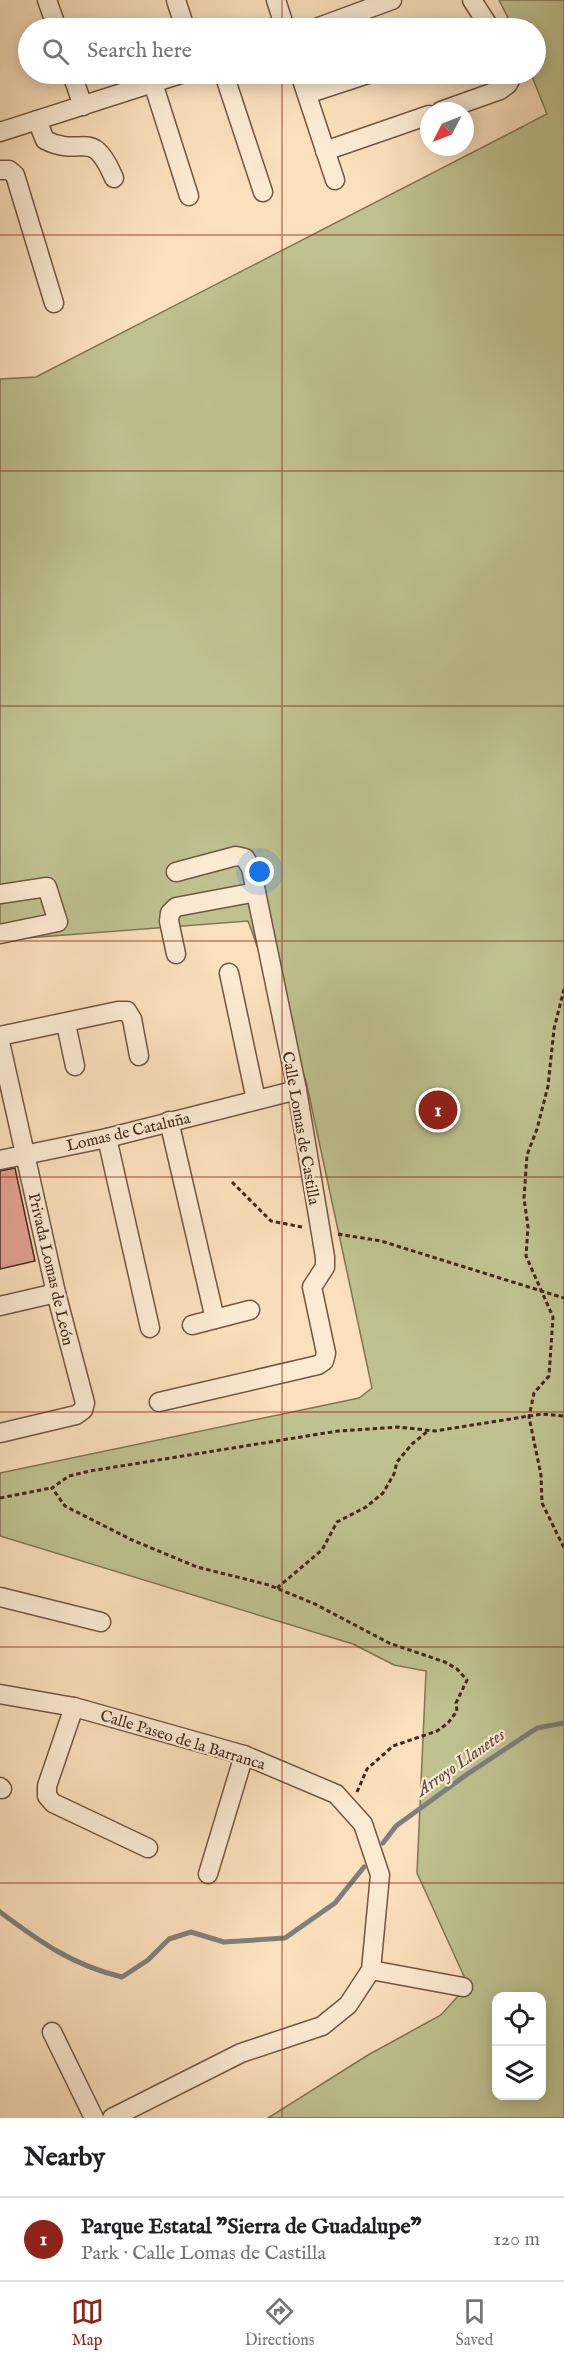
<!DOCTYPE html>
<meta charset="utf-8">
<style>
:root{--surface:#fff;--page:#f6f6f6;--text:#202124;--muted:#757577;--line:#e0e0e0;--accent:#8f2418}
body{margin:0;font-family:"IM FELL English",serif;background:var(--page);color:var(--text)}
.controls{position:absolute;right:18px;bottom:18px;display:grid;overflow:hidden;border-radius:12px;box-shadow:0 3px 15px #0003}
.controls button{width:54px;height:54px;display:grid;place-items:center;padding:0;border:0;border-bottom:2px solid var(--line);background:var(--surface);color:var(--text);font:30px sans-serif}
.compass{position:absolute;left:420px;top:102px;width:54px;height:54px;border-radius:50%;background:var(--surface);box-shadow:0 3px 15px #0003;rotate:228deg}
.you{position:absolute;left:260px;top:872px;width:21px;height:21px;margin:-15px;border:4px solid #fff;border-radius:50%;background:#1a73e8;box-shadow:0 0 0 9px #1a73e833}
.badge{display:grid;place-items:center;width:39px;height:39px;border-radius:50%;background:var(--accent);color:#fff;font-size:20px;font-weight:700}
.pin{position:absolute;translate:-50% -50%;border:3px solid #fff;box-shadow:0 2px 6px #0006}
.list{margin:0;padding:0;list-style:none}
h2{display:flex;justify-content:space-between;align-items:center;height:78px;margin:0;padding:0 24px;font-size:26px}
h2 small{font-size:20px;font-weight:400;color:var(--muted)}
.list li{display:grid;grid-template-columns:39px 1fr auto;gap:18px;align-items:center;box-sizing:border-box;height:84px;padding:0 24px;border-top:2px solid var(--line)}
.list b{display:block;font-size:22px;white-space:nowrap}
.list p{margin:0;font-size:20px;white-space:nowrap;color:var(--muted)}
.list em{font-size:20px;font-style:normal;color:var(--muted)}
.icon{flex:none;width:33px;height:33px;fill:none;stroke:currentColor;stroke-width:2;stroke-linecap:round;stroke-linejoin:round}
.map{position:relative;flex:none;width:564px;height:2118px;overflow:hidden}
.search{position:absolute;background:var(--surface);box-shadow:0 3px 15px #0003;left:18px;right:18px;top:18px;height:66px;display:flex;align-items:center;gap:15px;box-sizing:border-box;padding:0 21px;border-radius:33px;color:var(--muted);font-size:22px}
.sheet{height:162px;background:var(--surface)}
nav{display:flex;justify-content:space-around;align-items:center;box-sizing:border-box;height:84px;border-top:2px solid var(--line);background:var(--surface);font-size:16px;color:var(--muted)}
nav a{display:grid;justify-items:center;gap:3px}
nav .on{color:var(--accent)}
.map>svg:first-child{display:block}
.green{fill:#bfc290;stroke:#827555;stroke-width:1.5;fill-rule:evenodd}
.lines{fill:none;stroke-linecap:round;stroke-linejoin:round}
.stream{stroke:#7f807c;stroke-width:5}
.building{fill:#e4a292;stroke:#46281a;stroke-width:1.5}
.minor-casing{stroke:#735642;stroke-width:21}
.path{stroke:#46281a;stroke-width:3;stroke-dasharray:4.5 3;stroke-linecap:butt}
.minor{stroke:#fcebd3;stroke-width:18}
.grid{fill:none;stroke:#8f2418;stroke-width:1.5;stroke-opacity:0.55}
.labels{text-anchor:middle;stroke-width:4.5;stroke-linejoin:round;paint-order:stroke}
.street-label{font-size:16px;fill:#46281a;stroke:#fcebd3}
.water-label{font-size:18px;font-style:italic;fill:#5e4c43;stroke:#fcebd3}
</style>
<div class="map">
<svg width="564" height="2118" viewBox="0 0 564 2118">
<rect width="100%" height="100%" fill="#fae0bc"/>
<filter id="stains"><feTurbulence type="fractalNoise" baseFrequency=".00333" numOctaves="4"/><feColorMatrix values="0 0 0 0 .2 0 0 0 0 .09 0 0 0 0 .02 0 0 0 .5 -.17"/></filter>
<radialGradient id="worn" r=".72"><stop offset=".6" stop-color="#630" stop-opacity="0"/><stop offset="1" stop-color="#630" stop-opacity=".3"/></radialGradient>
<!-- green -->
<path class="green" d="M499,0H564V2118H268L368,2055L441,2015L468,1985L417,1873L426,1671L394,1665L353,1644L0,1536V1473L359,1398L372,1388L306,1081L248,921L0,940V379L36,377L547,114L531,74H536V28H513ZM496,1996H542V2096H496Z"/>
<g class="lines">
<!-- stream -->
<g class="stream">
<path d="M383,1843L396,1826L466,1775L537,1728L564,1723"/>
<path d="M0,1912C40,1942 72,1965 122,1977L148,1960L169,1939L191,1932L224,1942L285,1938L335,1903L364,1867"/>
</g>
</g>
<!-- building -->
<path class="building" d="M15,1168L35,1261L0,1269V1171Z"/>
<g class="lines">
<defs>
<g id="minor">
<path d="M47,0L57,28"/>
<path d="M176,0L185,28"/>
<path d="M276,0L285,28"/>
<path d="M472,0L490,28"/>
<path d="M316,28L392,0"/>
<path d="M72,74L83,106"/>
<path d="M224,74L263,192"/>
<path d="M300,74L335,180"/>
<path d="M153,83L189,196"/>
<path d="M307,94L368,74"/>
<path d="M441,111L500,90L508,84L513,74"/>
<path d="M37,120L45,140C84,159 91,125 114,178"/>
<path d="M0,132L181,74"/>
<path d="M325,151L429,115"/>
<path d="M0,170H9L15,175L54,303"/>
<path d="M0,894L47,887L58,922L0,934"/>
<path d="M176,954L169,921L170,913L176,907L256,892"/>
<path d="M229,973L256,1100"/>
<path d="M66,1024L75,1066"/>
<path d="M0,1036L118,1011H127L132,1019L139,1056"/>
<path d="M0,1042L56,1293L85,1403L83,1410L76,1415L0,1433"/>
<path d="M169,1121L215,1319"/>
<path d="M107,1138L150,1328"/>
<path d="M0,1160L107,1138L297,1090"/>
<path d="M0,1306L56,1293"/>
<path d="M192,1325L250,1310"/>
<path d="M159,1402L318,1365L324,1361L326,1353L312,1287L325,1267V1257L297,1090L251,868L245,858L236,856L176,872"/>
<path d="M0,1597L101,1622"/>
<path d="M0,1694L74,1707L244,1755L336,1794L363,1824L380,1875L371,1970L348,2005L322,2026L241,2053L112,2118"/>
<path d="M74,1707L47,1786V1796L53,1803L148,1848"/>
<path d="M0,1787L2,1789"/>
<path d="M208,1874L244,1755"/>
<path d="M371,1970L463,1987"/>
<path d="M52,2032L94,2118"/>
</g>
</defs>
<!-- minor casing -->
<use href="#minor" class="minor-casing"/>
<!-- path -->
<g class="path">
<path d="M564,989L554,1029L548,1086L537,1129L527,1155L524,1198L528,1227L526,1256L553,1317L549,1376L534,1393L529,1417L541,1475L542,1503L564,1548"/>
<path d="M232,1182L271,1221L302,1227"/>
<path d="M338,1234L381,1241L564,1298"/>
<path d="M0,1498L51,1488"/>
<path d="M277,1588L322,1550L337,1522L366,1507L383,1493L394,1474L397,1462L412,1444L428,1431"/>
<path d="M357,1792L367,1769L393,1746L437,1731L448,1723L457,1711L456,1703L467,1680L457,1669L445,1662L389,1643L315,1604L269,1585L197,1567L132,1540L65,1506L52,1488L69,1476L90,1471L338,1431L398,1427L435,1431L542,1414L564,1416"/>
</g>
<!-- minor -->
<use href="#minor" class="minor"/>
</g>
<!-- grid -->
<path class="grid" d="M282,0V28M282,74V2118M0,235H564M0,471H564M0,706H564M0,941H564M0,1177H564M0,1412H564M0,1647H564M0,1883H564"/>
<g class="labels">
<!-- street labels -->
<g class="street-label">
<text transform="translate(302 1128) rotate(80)" y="6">Calle Lomas de Castilla</text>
<text transform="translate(128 1131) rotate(-13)" y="6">Lomas de Cataluña</text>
<text transform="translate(52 1269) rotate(77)" y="6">Privada Lomas de León</text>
<text transform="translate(183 1739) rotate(17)" y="6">Calle Paseo de la Barranca</text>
</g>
<!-- water labels -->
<g class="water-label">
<text transform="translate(460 1762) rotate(-35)" y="6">Arroyo Llanetes</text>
</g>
</g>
<rect width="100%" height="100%" filter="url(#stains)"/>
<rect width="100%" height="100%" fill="url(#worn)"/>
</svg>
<div class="controls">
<button><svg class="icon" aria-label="locate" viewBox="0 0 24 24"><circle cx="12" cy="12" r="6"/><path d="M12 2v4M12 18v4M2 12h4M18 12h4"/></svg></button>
<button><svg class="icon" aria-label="layers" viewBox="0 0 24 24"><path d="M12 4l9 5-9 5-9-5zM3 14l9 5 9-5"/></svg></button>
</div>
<svg class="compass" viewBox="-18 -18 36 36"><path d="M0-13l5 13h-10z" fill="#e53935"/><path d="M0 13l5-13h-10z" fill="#757577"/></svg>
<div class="you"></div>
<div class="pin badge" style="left:438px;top:1110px">1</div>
<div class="search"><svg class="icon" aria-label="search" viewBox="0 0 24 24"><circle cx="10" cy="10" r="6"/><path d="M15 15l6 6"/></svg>Search here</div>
</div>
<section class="sheet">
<h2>Nearby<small></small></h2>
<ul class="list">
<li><span class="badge">1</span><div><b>Parque Estatal &quot;Sierra de Guadalupe&quot;</b><p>Park · Calle Lomas de Castilla</p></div><em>120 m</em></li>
</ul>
</section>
<nav>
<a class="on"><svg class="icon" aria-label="map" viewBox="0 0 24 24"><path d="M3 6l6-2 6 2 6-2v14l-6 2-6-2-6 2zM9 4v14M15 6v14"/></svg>Map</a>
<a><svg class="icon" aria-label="directions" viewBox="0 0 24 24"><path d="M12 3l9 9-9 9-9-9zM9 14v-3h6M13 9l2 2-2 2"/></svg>Directions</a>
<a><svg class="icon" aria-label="saved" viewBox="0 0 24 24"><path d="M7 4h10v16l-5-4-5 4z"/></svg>Saved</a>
</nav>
